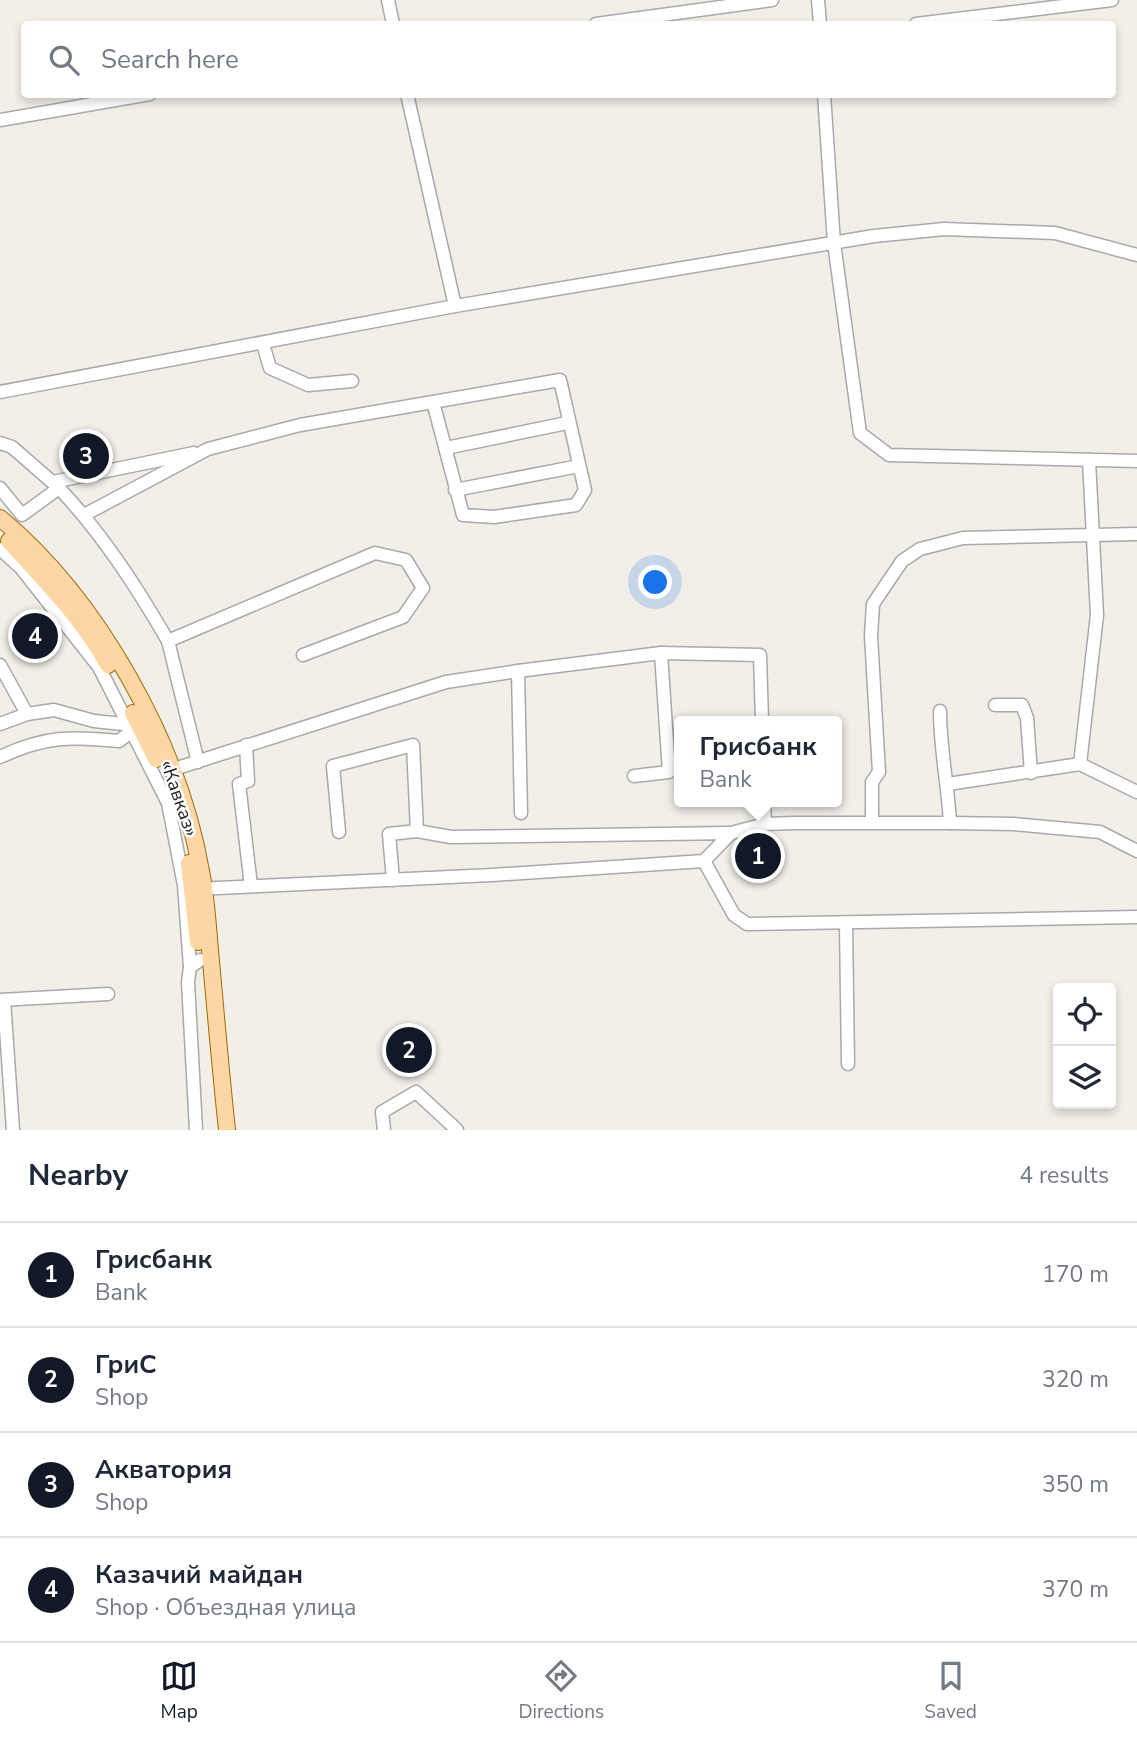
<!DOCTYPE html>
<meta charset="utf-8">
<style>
:root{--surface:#fff;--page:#f2f2f3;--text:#1f2937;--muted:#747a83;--line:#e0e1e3;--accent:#111827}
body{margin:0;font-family:"Nunito Sans",sans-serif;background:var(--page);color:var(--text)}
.controls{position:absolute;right:21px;bottom:21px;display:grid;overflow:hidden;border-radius:7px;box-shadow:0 4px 10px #0003}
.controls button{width:63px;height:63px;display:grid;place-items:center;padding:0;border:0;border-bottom:2px solid var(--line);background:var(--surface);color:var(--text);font:35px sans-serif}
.you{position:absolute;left:656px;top:583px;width:24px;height:24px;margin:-18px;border:5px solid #fff;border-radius:50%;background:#1a73e8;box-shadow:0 0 0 10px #1a73e833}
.badge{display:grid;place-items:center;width:46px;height:46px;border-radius:50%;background:var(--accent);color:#fff;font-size:23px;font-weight:700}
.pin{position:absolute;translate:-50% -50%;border:4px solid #fff;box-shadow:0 2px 7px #0006}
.popup{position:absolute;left:674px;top:716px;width:168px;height:91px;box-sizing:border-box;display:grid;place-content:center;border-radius:7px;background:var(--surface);filter:drop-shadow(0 2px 5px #0005);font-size:23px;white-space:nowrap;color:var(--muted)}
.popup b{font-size:26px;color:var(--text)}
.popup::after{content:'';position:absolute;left:50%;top:100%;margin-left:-14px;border:14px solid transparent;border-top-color:var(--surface)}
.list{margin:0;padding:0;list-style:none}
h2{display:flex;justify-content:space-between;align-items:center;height:91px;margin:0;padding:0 28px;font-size:30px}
h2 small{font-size:23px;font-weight:400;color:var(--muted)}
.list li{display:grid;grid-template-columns:46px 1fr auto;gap:21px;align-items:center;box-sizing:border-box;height:105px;padding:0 28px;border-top:2px solid var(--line)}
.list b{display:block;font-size:26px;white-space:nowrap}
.list p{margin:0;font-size:23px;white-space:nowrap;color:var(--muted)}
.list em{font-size:23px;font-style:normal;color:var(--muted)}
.icon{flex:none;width:38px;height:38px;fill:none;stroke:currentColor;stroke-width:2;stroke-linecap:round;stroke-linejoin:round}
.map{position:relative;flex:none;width:1137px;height:1130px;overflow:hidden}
.search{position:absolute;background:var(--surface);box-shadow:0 4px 10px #0003;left:21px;right:21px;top:21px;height:77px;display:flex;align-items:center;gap:18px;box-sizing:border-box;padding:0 24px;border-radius:7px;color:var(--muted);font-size:26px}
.sheet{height:511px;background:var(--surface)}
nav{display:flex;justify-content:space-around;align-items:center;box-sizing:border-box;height:98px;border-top:2px solid var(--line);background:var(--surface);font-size:19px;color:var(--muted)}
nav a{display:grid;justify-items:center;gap:4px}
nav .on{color:var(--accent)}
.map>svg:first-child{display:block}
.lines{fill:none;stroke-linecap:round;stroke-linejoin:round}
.minor-casing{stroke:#a9a9a9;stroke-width:15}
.major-casing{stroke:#a06b00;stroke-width:18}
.minor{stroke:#fff;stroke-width:12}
.major{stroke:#fcd6a4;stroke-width:16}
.labels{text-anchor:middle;stroke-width:5;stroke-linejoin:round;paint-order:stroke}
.street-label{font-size:19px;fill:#222;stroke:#fff}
</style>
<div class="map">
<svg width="1137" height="1130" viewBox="0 0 1137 1130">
<rect width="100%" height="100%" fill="#f2efe9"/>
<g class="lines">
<defs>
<g id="minor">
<path d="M388,0L393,24"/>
<path d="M818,0L820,24"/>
<path d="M596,24L772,0"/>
<path d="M916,24L1112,0"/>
<path d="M407,94L455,306"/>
<path d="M824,94L834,243L860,433L889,455L1137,461"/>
<path d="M0,120L150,94"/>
<path d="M263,344L270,368L308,385L352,381"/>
<path d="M0,392L455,306L874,236L944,229L1055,233L1137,255"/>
<path d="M0,443L12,447L59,488"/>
<path d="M446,448L567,423"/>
<path d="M53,482L194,453"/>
<path d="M0,488L22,515L59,488C103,535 136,586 168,641"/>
<path d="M455,490L579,466"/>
<path d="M84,515L208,449L300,425L560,380L585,490L576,505L494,517L463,515L433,402"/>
<path d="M0,549L21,568L99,667L168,803L184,885L190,967"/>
<path d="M661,653L760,655L762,721"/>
<path d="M0,665L27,714"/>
<path d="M995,705H1022L1027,718L1031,773"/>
<path d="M0,724L27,714L54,710L94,721L132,725"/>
<path d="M246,745L248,781L239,784L251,886"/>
<path d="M0,757C44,736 72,736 119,741L137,727"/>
<path d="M198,762L168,641L375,553L406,560L423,588L403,617L303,655"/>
<path d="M1080,764L1097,615L1089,460"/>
<path d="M171,770L446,682L518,671"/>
<path d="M948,784L1080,764L1137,792"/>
<path d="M764,802L765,824"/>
<path d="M521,813L518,671L661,653L669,772L634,776"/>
<path d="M872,822V782L879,772L871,636L873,604L902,561L920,549L963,538L1137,534"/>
<path d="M950,823L1014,824L1100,832L1137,851"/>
<path d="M417,831L451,837L731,833L704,861"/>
<path d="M339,832L333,766L413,745L417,831L389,834L393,880"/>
<path d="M731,833L765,824L794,823H950C948,785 940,749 940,711"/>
<path d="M196,889L492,875L704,861L734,915L747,924L1137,917"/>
<path d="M846,924L848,1064"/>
<path d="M0,1000L108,994"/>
<path d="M4,1000L13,1130"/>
<path d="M196,1130L188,982L190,967L200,960"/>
<path d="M384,1130L382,1112L416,1092L457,1130"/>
</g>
<g id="major">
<path d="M0,518C99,600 179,745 201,871C207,901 208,931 211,961C216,1017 221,1074 227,1130"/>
<path d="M9,541C44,580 84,619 108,665"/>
<path d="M133,713L156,759"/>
<path d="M189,863L198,942"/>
</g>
</defs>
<!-- minor casing -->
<use href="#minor" class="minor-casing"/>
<!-- major casing -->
<use href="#major" class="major-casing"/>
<!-- minor -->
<use href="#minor" class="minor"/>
<!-- major -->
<use href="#major" class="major"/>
</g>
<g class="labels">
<!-- street labels -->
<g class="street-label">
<text transform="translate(180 798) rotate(71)" y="7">«Кавказ»</text>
</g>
</g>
</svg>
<div class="controls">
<button><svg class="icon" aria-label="locate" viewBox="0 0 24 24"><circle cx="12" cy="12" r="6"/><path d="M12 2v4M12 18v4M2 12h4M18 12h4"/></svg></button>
<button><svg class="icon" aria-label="layers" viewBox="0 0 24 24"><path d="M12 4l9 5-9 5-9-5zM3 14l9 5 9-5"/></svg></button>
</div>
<div class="you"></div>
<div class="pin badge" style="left:758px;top:856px">1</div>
<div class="popup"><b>Грисбанк</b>Bank</div>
<div class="pin badge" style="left:409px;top:1050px">2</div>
<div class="pin badge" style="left:86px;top:456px">3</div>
<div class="pin badge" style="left:35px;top:636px">4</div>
<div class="search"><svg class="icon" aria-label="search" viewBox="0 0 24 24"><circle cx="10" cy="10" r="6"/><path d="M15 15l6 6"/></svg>Search here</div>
</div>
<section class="sheet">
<h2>Nearby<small>4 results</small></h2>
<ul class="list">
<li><span class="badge">1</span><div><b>Грисбанк</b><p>Bank</p></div><em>170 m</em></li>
<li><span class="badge">2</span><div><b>ГриС</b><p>Shop</p></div><em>320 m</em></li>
<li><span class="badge">3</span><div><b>Акватория</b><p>Shop</p></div><em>350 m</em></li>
<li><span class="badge">4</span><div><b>Казачий майдан</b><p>Shop · Объездная улица</p></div><em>370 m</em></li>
</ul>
</section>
<nav>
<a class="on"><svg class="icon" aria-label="map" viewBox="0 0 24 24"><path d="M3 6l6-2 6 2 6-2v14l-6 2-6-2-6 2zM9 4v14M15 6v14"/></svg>Map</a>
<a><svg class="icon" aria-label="directions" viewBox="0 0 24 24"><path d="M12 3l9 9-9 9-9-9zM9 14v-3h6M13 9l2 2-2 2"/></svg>Directions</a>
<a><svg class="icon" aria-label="saved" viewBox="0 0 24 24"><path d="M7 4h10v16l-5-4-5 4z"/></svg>Saved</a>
</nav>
